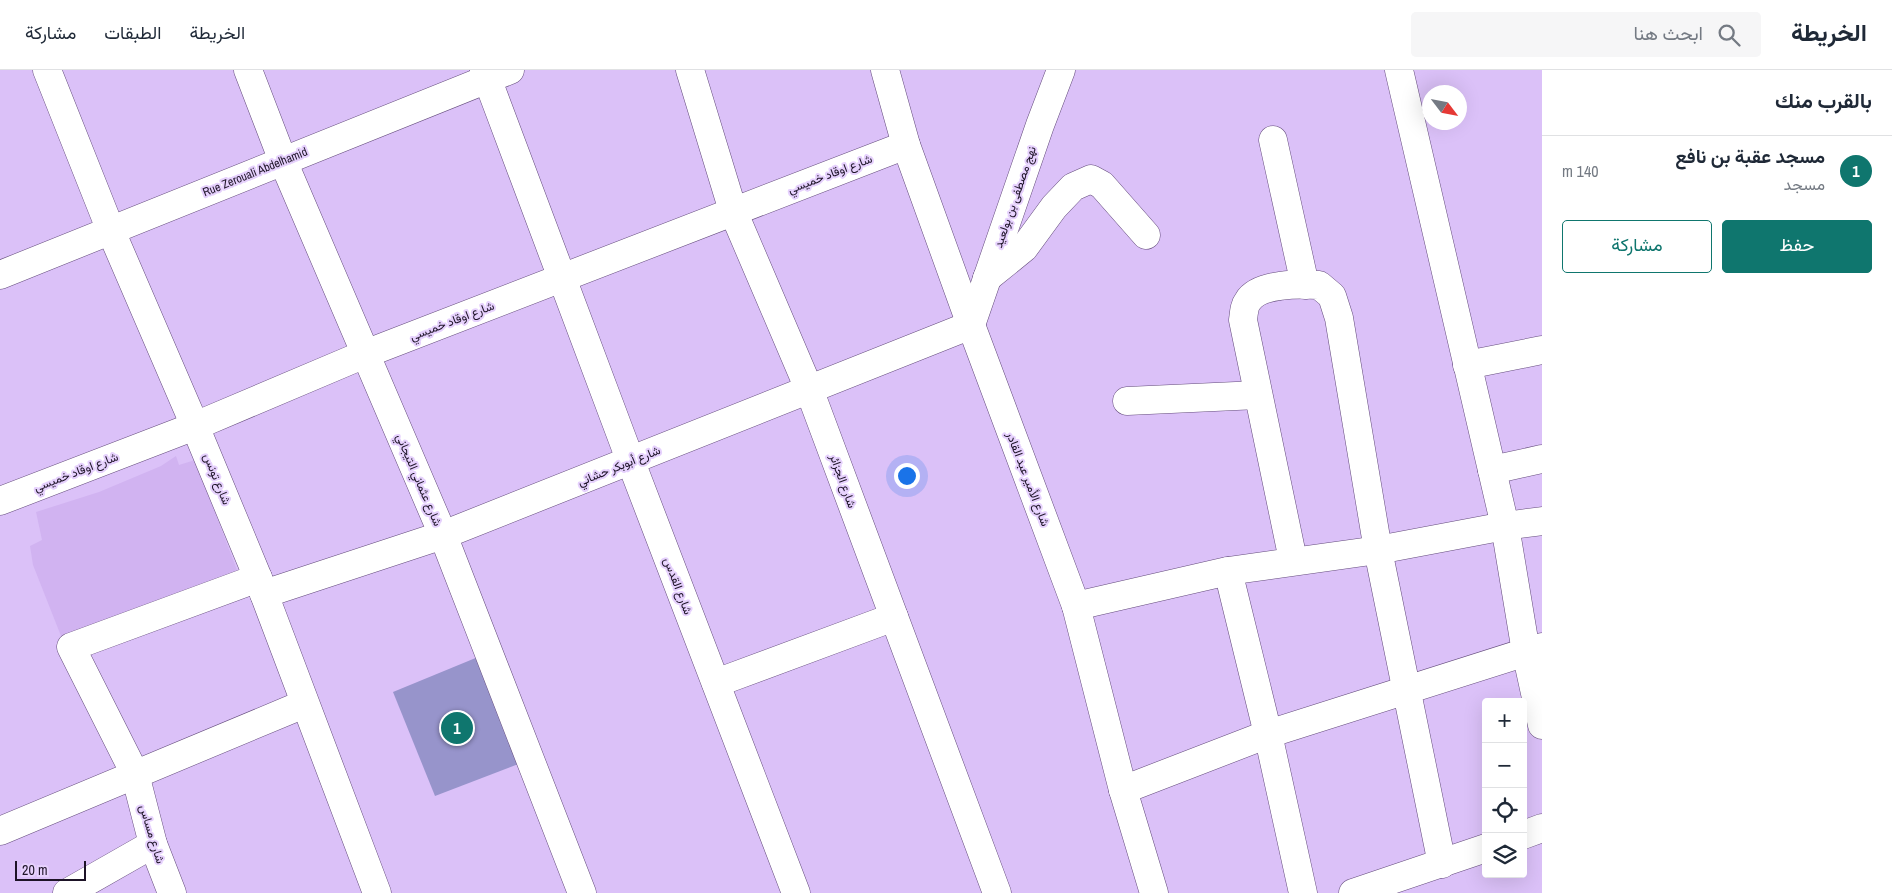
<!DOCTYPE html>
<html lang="ar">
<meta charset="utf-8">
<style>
:root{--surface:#fff;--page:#f6f6f7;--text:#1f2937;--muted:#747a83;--line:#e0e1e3;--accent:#0f766e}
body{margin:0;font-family:"Archivo Narrow",Vazirmatn,sans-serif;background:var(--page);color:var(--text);direction:rtl}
.controls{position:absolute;right:15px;bottom:15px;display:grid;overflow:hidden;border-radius:5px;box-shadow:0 5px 20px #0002}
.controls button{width:45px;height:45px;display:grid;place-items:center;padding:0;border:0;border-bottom:1px solid var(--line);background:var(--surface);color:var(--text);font:25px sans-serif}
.compass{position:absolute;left:1422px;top:15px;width:45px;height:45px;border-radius:50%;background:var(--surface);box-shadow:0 5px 20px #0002;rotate:122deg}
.scale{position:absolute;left:15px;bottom:12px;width:71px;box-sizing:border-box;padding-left:5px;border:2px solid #1d1327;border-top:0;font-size:14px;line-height:18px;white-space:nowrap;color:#1d1327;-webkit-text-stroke:4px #e6d1fd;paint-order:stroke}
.you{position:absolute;left:906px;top:405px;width:18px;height:18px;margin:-12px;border:4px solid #fff;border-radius:50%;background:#1a73e8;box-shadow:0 0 0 8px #1a73e833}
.badge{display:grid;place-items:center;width:32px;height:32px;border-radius:50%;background:var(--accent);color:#fff;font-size:16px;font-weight:700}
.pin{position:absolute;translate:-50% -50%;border:2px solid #fff;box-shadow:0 1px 5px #0006}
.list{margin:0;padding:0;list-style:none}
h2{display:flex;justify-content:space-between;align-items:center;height:65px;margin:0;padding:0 20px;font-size:21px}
h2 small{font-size:16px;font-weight:400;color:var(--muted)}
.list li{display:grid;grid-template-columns:32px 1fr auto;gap:15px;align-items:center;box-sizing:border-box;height:70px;padding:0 20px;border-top:1px solid var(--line)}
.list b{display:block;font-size:19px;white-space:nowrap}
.list p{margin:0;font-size:16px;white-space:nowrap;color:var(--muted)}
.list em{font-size:16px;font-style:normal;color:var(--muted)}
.actions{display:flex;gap:10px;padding:15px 20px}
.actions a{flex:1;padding:11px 0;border:1px solid var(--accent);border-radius:5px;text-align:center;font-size:18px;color:var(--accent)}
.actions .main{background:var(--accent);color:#fff}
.icon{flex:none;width:28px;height:28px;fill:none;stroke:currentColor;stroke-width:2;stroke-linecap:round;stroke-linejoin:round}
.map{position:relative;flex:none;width:1542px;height:823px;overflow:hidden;direction:ltr}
header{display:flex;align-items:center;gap:30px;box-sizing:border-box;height:70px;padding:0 25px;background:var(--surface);border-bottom:1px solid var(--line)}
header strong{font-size:24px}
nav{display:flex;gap:28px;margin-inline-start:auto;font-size:18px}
.search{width:350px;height:45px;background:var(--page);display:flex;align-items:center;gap:12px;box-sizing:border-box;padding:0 18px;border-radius:5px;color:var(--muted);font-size:19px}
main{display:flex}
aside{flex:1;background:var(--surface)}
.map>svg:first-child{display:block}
.built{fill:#d1b3f1}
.building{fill:#9794cb}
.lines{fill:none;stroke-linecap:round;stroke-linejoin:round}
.minor-casing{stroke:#644c7c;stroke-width:29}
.minor{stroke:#fff;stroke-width:28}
.labels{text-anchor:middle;stroke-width:4;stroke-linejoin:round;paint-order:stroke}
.street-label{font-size:12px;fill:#1d1327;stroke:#e6d1fd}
</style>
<header>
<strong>الخريطة</strong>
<div class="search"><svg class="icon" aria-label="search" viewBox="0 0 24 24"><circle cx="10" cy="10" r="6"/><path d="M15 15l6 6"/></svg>ابحث هنا</div>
<nav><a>الخريطة</a><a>الطبقات</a><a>مشاركة</a></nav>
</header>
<main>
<aside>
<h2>بالقرب منك<small></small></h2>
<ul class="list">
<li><span class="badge">1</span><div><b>مسجد عقبة بن نافع</b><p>مسجد</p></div><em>140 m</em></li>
</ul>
<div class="actions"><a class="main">حفظ</a><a>مشاركة</a></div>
</aside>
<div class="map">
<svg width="1542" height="823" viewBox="0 0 1542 823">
<rect width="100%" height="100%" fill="#dbc1f8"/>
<!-- built -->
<path class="built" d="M176,386L179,395L195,390L237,500L61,566L33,495L30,476L42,470L36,442L99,422L161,396Z"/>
<!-- building -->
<path class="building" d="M478,587L521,693L435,726L393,622Z"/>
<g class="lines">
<defs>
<g id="minor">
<path d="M47,0L111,161L195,356L258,508L377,823"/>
<path d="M248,0L283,91L443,465L582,823"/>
<path d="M484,0L631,392L796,823"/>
<path d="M690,0L733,141L809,319L997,823"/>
<path d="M885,0L906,75L971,255L1076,536L1123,720L1154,823"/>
<path d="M1399,0L1505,456L1526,582L1542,655"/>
<path d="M1273,70L1305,215"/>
<path d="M0,205L510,0"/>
<path d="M987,208L1024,178L1054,137L1073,117L1091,109L1102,115L1146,165"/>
<path d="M1467,295L1542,280"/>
<path d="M1127,331L1258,325"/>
<path d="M1492,400L1542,389"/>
<path d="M0,431L195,356L365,284L906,75"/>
<path d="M1293,490L1243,250C1244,243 1244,236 1248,231C1259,213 1300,214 1319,215L1332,226L1339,248L1378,480L1442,794"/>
<path d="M1228,501L1268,664L1303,823"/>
<path d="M264,524L443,465L971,255L1040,55L1061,0"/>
<path d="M1076,536L1228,501L1378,480L1505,456L1542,451"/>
<path d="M716,613L894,547"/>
<path d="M1123,720L1268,664L1542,577"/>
<path d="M0,761L304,634"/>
<path d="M1523,765L1542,758"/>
<path d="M67,823L153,774"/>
<path d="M172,823L153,774L135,704L71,577L258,508"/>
<path d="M1353,823L1486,778"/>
</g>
</defs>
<!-- minor casing -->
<use href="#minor" class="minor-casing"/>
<!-- minor -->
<use href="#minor" class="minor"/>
</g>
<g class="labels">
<!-- street labels -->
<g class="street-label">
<text transform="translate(255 102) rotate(-22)" y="4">Rue Zerouali Abdelhamid</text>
<text transform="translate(830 104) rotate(-21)" y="4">شارع اوقاد خميسي</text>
<text transform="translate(1015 127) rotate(-71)" y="4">نهج مصطفى بن بولعيد</text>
<text transform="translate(452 251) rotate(-21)" y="4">شارع اوقاد خميسي</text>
<text transform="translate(619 396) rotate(-22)" y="4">شارع أبوبكر حشاني</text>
<text transform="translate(76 402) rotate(-21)" y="4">شارع اوقاد خميسي</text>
<text transform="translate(217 409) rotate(68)" y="4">شارع تونس</text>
<text transform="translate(1028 409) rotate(69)" y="4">شارع الأمير عبد القادر</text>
<text transform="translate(419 410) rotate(67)" y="4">شارع عثماني التيجاني</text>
<text transform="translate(843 411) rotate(70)" y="4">شارع الجزائر</text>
<text transform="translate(678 516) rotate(69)" y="4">شارع القدس</text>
<text transform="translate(152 764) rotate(73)" y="4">شارع مساس</text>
</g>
</g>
</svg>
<div class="controls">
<button>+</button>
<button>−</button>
<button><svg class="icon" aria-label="locate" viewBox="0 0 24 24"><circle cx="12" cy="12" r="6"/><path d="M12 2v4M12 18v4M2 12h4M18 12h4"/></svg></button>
<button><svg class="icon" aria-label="layers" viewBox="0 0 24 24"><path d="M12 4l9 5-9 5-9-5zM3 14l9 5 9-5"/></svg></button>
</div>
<svg class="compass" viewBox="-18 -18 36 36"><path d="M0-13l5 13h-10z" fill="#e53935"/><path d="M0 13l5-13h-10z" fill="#747a83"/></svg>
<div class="scale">20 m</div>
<div class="you"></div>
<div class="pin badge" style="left:457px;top:658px">1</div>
</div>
</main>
